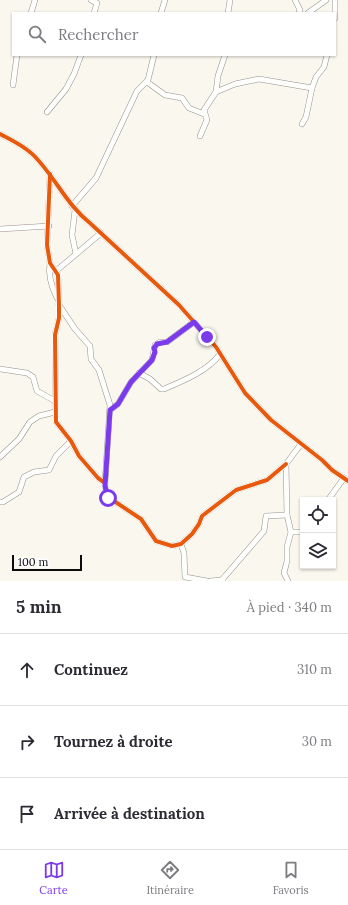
<!DOCTYPE html>
<html lang="fr">
<meta charset="utf-8">
<style>
:root{--surface:#fff;--page:#f7f7f7;--text:#2b2b33;--muted:#7c7c81;--line:#e1e1e2;--accent:#7c3aed}
body{margin:0;font-family:Lora,serif;background:var(--page);color:var(--text)}
.controls{position:absolute;right:12px;bottom:12px;display:grid;overflow:hidden;border-radius:0px;box-shadow:0 1px 3px #0004}
.controls button{width:36px;height:36px;display:grid;place-items:center;padding:0;border:0;border-bottom:1px solid var(--line);background:var(--surface);color:var(--text);font:20px sans-serif}
.scale{position:absolute;left:12px;bottom:10px;width:70px;box-sizing:border-box;padding-left:4px;border:2px solid #0c0c0c;border-top:0;font-size:11px;line-height:14px;white-space:nowrap;color:#0c0c0c;-webkit-text-stroke:3px #fff;paint-order:stroke}
.stop{position:absolute;width:12px;height:12px;margin:-9px;border:3px solid #7c3aed;border-radius:50%;background:#fff}
.stop.end{background:#7c3aed;border-color:#fff;box-shadow:0 1px 4px #0008}
.list{margin:0;padding:0;list-style:none}
h2{display:flex;justify-content:space-between;align-items:center;height:52px;margin:0;padding:0 16px;font-size:17px}
h2 small{font-size:13px;font-weight:400;color:var(--muted)}
.list li{display:grid;grid-template-columns:26px 1fr auto;gap:12px;align-items:center;box-sizing:border-box;height:72px;padding:0 16px;border-top:1px solid var(--line)}
.list b{display:block;font-size:15px;white-space:nowrap}
.list em{font-size:13px;font-style:normal;color:var(--muted)}
.icon{flex:none;width:22px;height:22px;fill:none;stroke:currentColor;stroke-width:2;stroke-linecap:round;stroke-linejoin:round}
.map{position:relative;flex:none;width:348px;height:581px;overflow:hidden}
.search{position:absolute;background:var(--surface);box-shadow:0 1px 3px #0004;left:12px;right:12px;top:12px;height:44px;display:flex;align-items:center;gap:10px;box-sizing:border-box;padding:0 14px;border-radius:0px;color:var(--muted);font-size:15px}
.sheet{height:268px;background:var(--surface)}
nav{display:flex;justify-content:space-around;align-items:center;box-sizing:border-box;height:56px;border-top:1px solid var(--line);background:var(--surface);font-size:11px;color:var(--muted)}
nav a{display:grid;justify-items:center;gap:2px}
nav .on{color:var(--accent)}
.map>svg:first-child{display:block}
.lines{fill:none;stroke-linecap:round;stroke-linejoin:round}
.minor-casing{stroke:#93928e;stroke-width:6}
.minor{stroke:#fefefd;stroke-width:5}
.cycleway-casing{stroke:#fff;stroke-width:6}
.cycleway{stroke:#e8590c;stroke-width:4}
.route{stroke:#7c3aed;stroke-width:5}
</style>
<div class="map">
<svg width="348" height="581" viewBox="0 0 348 581">
<rect width="100%" height="100%" fill="#faf7ef"/>
<g class="lines">
<defs>
<g id="minor">
<path d="M91,0L97,3L94,13"/>
<path d="M295,0L300,10L299,13"/>
<path d="M31,13L35,0"/>
<path d="M161,13L165,0"/>
<path d="M228,13L230,0"/>
<path d="M308,13L326,0"/>
<path d="M335,18V0"/>
<path d="M147,82L165,95L182,98L189,108L204,114"/>
<path d="M13,85L17,55"/>
<path d="M216,92L235,84L259,79L312,88"/>
<path d="M47,112L66,89L74,74L81,55"/>
<path d="M302,124L306,117L312,88L316,77L324,67L327,55"/>
<path d="M0,134C13,141 28,148 38,160C57,181 68,206 91,224L179,305L216,347L245,393L271,420L322,460L332,470L348,481"/>
<path d="M200,136L207,120L204,110L216,92L218,76L225,55"/>
<path d="M50,174L47,245L50,263L58,275L59,305V318L55,335L56,422L71,441L79,456L98,478L105,483L106,494L108,497L141,519L156,541L172,546L181,544L192,534L199,524L202,516L236,490L267,480L286,464"/>
<path d="M72,206L96,178L137,91L148,80L154,55"/>
<path d="M75,210L72,235L76,254"/>
<path d="M0,229L49,226"/>
<path d="M50,263C48,275 51,286 57,298"/>
<path d="M56,271L101,233"/>
<path d="M59,305L75,329L90,346L91,359L99,370L110,405L105,483"/>
<path d="M0,369L27,373L33,377L37,391L55,401"/>
<path d="M139,373L150,379L161,389H164C183,381 208,371 220,354"/>
<path d="M110,410L118,404L131,382L152,360L155,345L160,342H167L194,322"/>
<path d="M0,457L19,439L30,422L39,416L55,412"/>
<path d="M328,500L344,478"/>
<path d="M0,502H3L19,492L24,477L34,472L49,470L56,456L71,441"/>
<path d="M291,532H303"/>
<path d="M181,544L184,553L185,577L207,581"/>
<path d="M210,581L223,580"/>
<path d="M221,581L264,531L266,516L287,515"/>
<path d="M288,581L284,573L287,561V547L291,532L287,515L286,464L301,444"/>
</g>
</defs>
<!-- minor casing -->
<use href="#minor" class="minor-casing"/>
<!-- minor -->
<use href="#minor" class="minor"/>
<defs>
<g id="cycleway">
<path d="M0,134C13,141 28,148 38,160C57,181 68,206 91,224L179,305L216,347L245,393L271,420L322,460L332,470L348,481"/>
<path d="M50,174L47,245L50,263L58,275L59,305V318L55,335L56,422L71,441L79,456L98,478L105,483L106,494L108,497L141,519L156,541L172,546L181,544L192,534L199,524L202,516L236,490L267,480L286,464"/>
</g>
</defs>
<!-- cycleway casing -->
<use href="#cycleway" class="cycleway-casing"/>
<!-- cycleway -->
<use href="#cycleway" class="cycleway"/>
</g>
<g class="lines">
<!-- route -->
<path class="route" d="M108,498L105,486L110,410L118,404L131,382L152,360L155,352L154,348L157,344L167,342L194,322L207,337"/>
</g>
</svg>
<div class="controls">
<button><svg class="icon" aria-label="locate" viewBox="0 0 24 24"><circle cx="12" cy="12" r="6"/><path d="M12 2v4M12 18v4M2 12h4M18 12h4"/></svg></button>
<button><svg class="icon" aria-label="layers" viewBox="0 0 24 24"><path d="M12 4l9 5-9 5-9-5zM3 14l9 5 9-5"/></svg></button>
</div>
<div class="scale">100 m</div>
<div class="stop" style="left:108px;top:498px"></div>
<div class="stop end" style="left:207px;top:337px"></div>
<div class="search"><svg class="icon" aria-label="search" viewBox="0 0 24 24"><circle cx="10" cy="10" r="6"/><path d="M15 15l6 6"/></svg>Rechercher</div>
</div>
<section class="sheet">
<h2>5 min<small>À pied · 340 m</small></h2>
<ul class="list">
<li><svg class="icon" aria-label="ahead" viewBox="0 0 24 24"><path d="M12 20V5M6 11l6-6 6 6"/></svg><div><b>Continuez</b></div><em>310 m</em></li>
<li><svg class="icon" aria-label="right" viewBox="0 0 24 24"><path d="M7 20v-9h11M14 6l5 5-5 5"/></svg><div><b>Tournez à droite</b></div><em>30 m</em></li>
<li><svg class="icon" aria-label="arrive" viewBox="0 0 24 24"><path d="M6 21V4h12l-3 4 3 4H6"/></svg><div><b>Arrivée à destination</b></div></li>
</ul>
</section>
<nav>
<a class="on"><svg class="icon" aria-label="map" viewBox="0 0 24 24"><path d="M3 6l6-2 6 2 6-2v14l-6 2-6-2-6 2zM9 4v14M15 6v14"/></svg>Carte</a>
<a><svg class="icon" aria-label="directions" viewBox="0 0 24 24"><path d="M12 3l9 9-9 9-9-9zM9 14v-3h6M13 9l2 2-2 2"/></svg>Itinéraire</a>
<a><svg class="icon" aria-label="saved" viewBox="0 0 24 24"><path d="M7 4h10v16l-5-4-5 4z"/></svg>Favoris</a>
</nav>
